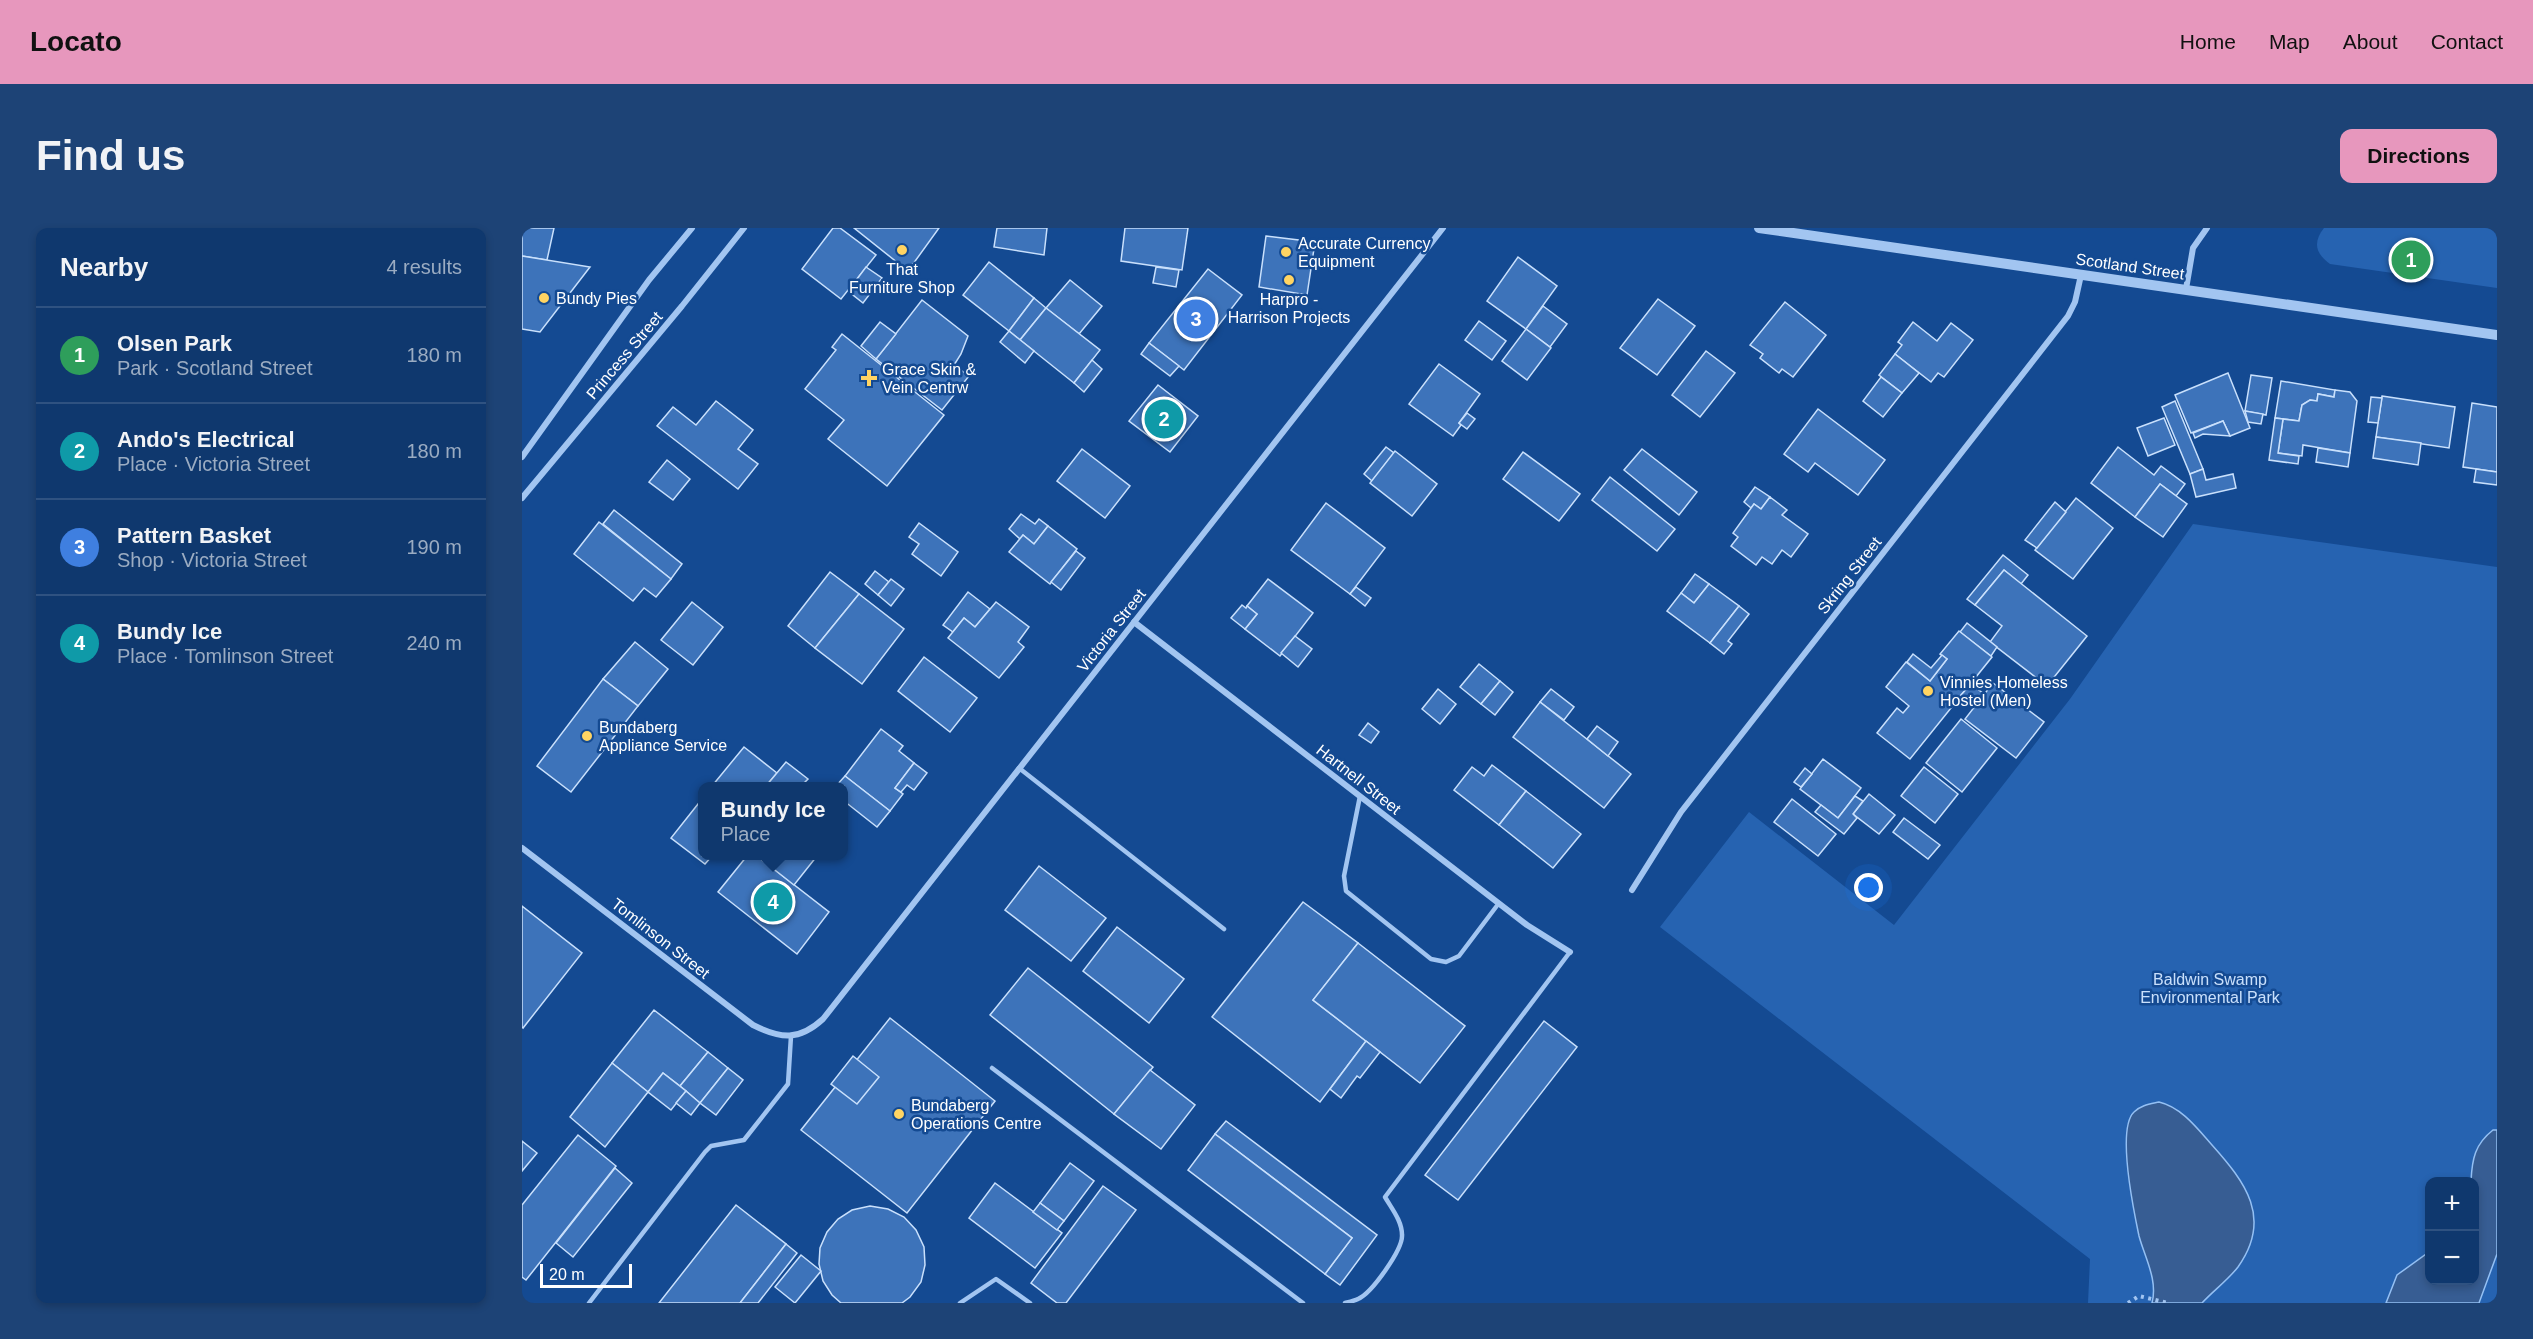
<!DOCTYPE html>
<meta charset="utf-8">
<style>
:root{--surface:#0f386e;--page:#1d4376;--text:#f1f3f6;--muted:#9bacc2;--line:#2f5281;--accent:#e797bd}
body{margin:0;font-family:Helvetica,sans-serif;background:var(--page);color:var(--text)}
.controls{position:absolute;right:18px;bottom:18px;display:grid;overflow:hidden;border-radius:12px;box-shadow:0 3px 9px #0003}
.controls button{width:54px;height:54px;display:grid;place-items:center;padding:0;border:0;border-bottom:2px solid var(--line);background:var(--surface);color:var(--text);font:30px sans-serif}
.scale{position:absolute;left:18px;bottom:15px;width:92px;box-sizing:border-box;padding-left:6px;border:3px solid #fff;border-top:0;font-size:16px;line-height:21px;white-space:nowrap;color:#fff;-webkit-text-stroke:4px #144a92;paint-order:stroke}
.you{position:absolute;left:1347px;top:660px;width:21px;height:21px;margin:-15px;border:4px solid #fff;border-radius:50%;background:#1a73e8;box-shadow:0 0 0 9px #1a73e833}
.badge{display:grid;place-items:center;width:39px;height:39px;border-radius:50%;background:var(--accent);color:#fff;font-size:20px;font-weight:700}
.pin{position:absolute;translate:-50% -50%;border:3px solid #fff;box-shadow:0 2px 6px #0006}
.popup{position:absolute;left:176px;top:554px;width:150px;height:78px;box-sizing:border-box;display:grid;place-content:center;border-radius:12px;background:var(--surface);filter:drop-shadow(0 2px 4px #0005);font-size:20px;white-space:nowrap;color:var(--muted)}
.popup b{font-size:22px;color:var(--text)}
.popup::after{content:'';position:absolute;left:50%;top:100%;margin-left:-12px;border:12px solid transparent;border-top-color:var(--surface)}
.list{margin:0;padding:0;list-style:none}
h2{display:flex;justify-content:space-between;align-items:center;height:78px;margin:0;padding:0 24px;font-size:26px}
h2 small{font-size:20px;font-weight:400;color:var(--muted)}
.list li{display:grid;grid-template-columns:39px 1fr auto;gap:18px;align-items:center;box-sizing:border-box;height:96px;padding:0 24px;border-top:2px solid var(--line)}
.list b{display:block;font-size:22px;white-space:nowrap}
.list p{margin:0;font-size:20px;white-space:nowrap;color:var(--muted)}
.list em{font-size:20px;font-style:normal;color:var(--muted)}
.map{position:relative;flex:none;width:1975px;height:1075px;overflow:hidden;border-radius:12px}
header{display:flex;align-items:center;gap:36px;box-sizing:border-box;height:84px;padding:0 30px;background:var(--accent);color:#111}
header strong{font-size:28px}
nav{display:flex;gap:33px;margin-inline-start:auto;font-size:21px}
.intro{display:flex;align-items:center;justify-content:space-between;box-sizing:border-box;height:144px;padding:0 36px}
h1{margin:0;font-size:42px}
.button{padding:15px 27px;border-radius:12px;background:var(--accent);color:#111;font-size:21px;font-weight:700}
main{display:flex;gap:36px;padding:0 36px}
aside{flex:1;background:var(--surface);border-radius:12px;box-shadow:0 3px 9px #0003}
.map>svg:first-child{display:block}
.green{fill:#2663b1;fill-rule:evenodd}
.water{fill:#375d93;stroke:#94c0f4;stroke-width:1.5}
.building{fill:#3d73ba;stroke:#c9e0fc;stroke-width:1.5}
.lines{fill:none;stroke-linecap:round;stroke-linejoin:round}
.path{stroke:#a2c5f1;stroke-width:4;stroke-dasharray:3 4.5;stroke-linecap:butt}
.service{stroke:#a2c5f1;stroke-width:4.5}
.minor{stroke:#a2c5f1;stroke-width:6}
.tertiary{stroke:#a2c5f1;stroke-width:10}
.poi-dot{fill:#ffd463;stroke:#144a92;stroke-width:2}
.labels{text-anchor:middle;stroke-width:5;stroke-linejoin:round;paint-order:stroke}
.poi-label{font-size:16px;fill:#fff;stroke:#144a92;text-anchor:start}
.street-label{font-size:16px;fill:#fff;stroke:#144a92}
.park-label{font-size:16px;fill:#c9e0fc;stroke:#144a92}
</style>
<header>
<strong>Locato</strong>
<nav><a>Home</a><a>Map</a><a>About</a><a>Contact</a></nav>
</header>
<div class="intro"><h1>Find us</h1><a class="button">Directions</a></div>
<main>
<aside>
<h2>Nearby<small>4 results</small></h2>
<ul class="list">
<li><span class="badge" style="background:#2e9e5b">1</span><div><b>Olsen Park</b><p>Park · Scotland Street</p></div><em>180 m</em></li>
<li><span class="badge" style="background:#0f9aa8">2</span><div><b>Ando's Electrical</b><p>Place · Victoria Street</p></div><em>180 m</em></li>
<li><span class="badge" style="background:#3f7fe0">3</span><div><b>Pattern Basket</b><p>Shop · Victoria Street</p></div><em>190 m</em></li>
<li><span class="badge" style="background:#0f9aa8">4</span><div><b>Bundy Ice</b><p>Place · Tomlinson Street</p></div><em>240 m</em></li>
</ul>
</aside>
<div class="map">
<svg width="1975" height="1075" viewBox="0 0 1975 1075">
<rect width="100%" height="100%" fill="#144a92"/>
<!-- green -->
<g class="green">
<path d="M1802,0H1975V60L1808,36C1793,25 1791,14 1802,0Z"/>
<path d="M1671,296L1975,339V1075H1566L1568,1031L1138,699L1227,584L1372,697L1548,471ZM1908,954H1952V1052H1908Z"/>
</g>
<!-- water -->
<g class="water">
<path d="M1637,874C1659,879 1675,900 1690,917C1723,954 1751,990 1716,1039C1706,1052 1691,1063 1680,1075H1630C1636,1052 1623,1030 1617,1008C1612,984 1594,901 1612,884C1619,877 1628,876 1637,874Z"/>
<path d="M1971,902H1975V1026L1957,1075H1864L1875,1047L1907,1024L1908,1052H1952V954L1949,953C1950,931 1953,916 1971,902Z"/>
</g>
<!-- building -->
<g class="building">
<path d="M0,0H32L25,32L0,28Z"/>
<path d="M311,0H318L354,27L319,71L280,41Z"/>
<path d="M332,0H417L386,43Z"/>
<path d="M475,0H525L522,27L472,19Z"/>
<path d="M603,0H666L660,42L599,33Z"/>
<path d="M744,8L793,14L785,67L737,59Z"/>
<path d="M0,28L68,39L18,104L0,101Z"/>
<path d="M996,29L1035,58L1004,101L965,73Z"/>
<path d="M467,34L512,70L487,103L441,67Z"/>
<path d="M344,39L360,50L341,75L326,63Z"/>
<path d="M634,39L657,42L654,59L631,55Z"/>
<path d="M686,41L720,67L662,142L627,115Z"/>
<path d="M548,52L580,78L557,106L524,80Z"/>
<path d="M512,70L524,80L498,112L487,103Z"/>
<path d="M1136,71L1173,98L1135,147L1098,120Z"/>
<path d="M400,72L446,108L439,126L432,137L447,148L420,182L354,131Z"/>
<path d="M1263,74L1304,107L1271,149L1260,141L1257,145L1238,130L1241,126L1228,117Z"/>
<path d="M1021,78L1045,96L1028,119L1004,101Z"/>
<path d="M524,80L578,122L552,155L498,112Z"/>
<path d="M957,93L984,113L970,132L943,112Z"/>
<path d="M358,94L374,106L354,131L339,118Z"/>
<path d="M1391,94L1415,113L1429,95L1451,112L1422,149L1416,145L1409,154L1373,126L1380,117L1376,114Z"/>
<path d="M1004,101L1029,120L1005,152L980,133Z"/>
<path d="M487,103L512,123L503,135L478,114Z"/>
<path d="M320,106L422,187L365,258L306,211L322,192L283,161L314,122L310,119Z"/>
<path d="M627,115L657,138L648,148L619,126Z"/>
<path d="M1184,123L1213,145L1178,189L1150,167Z"/>
<path d="M1373,126L1397,145L1380,165L1357,147Z"/>
<path d="M570,132L580,141L562,164L552,155Z"/>
<path d="M917,136L958,166L937,195L939,197L931,208L887,176Z"/>
<path d="M1706,145L1728,200L1708,208L1701,193L1669,205L1653,167Z"/>
<path d="M1729,147L1750,150L1744,187L1723,183Z"/>
<path d="M1359,149L1380,165L1361,189L1341,173Z"/>
<path d="M1759,153L1813,162L1812,169L1796,166L1795,173L1788,172L1780,177L1777,193L1753,190Z"/>
<path d="M636,157L676,188L648,224L607,193Z"/>
<path d="M1813,162L1828,164L1835,173L1828,225L1781,217L1780,228L1756,225L1761,191L1777,193L1780,177L1788,172L1795,173L1796,166L1812,169Z"/>
<path d="M1860,168L1933,179L1927,220L1854,209Z"/>
<path d="M1849,169L1860,170L1856,195L1846,194Z"/>
<path d="M194,173L231,202L216,221L236,236L216,261L135,198L151,179L174,197Z"/>
<path d="M1653,173L1681,241L1668,246L1640,179Z"/>
<path d="M1950,175L1975,179V244L1941,239Z"/>
<path d="M1296,181L1363,232L1336,267L1293,235L1286,244L1262,226Z"/>
<path d="M1723,183L1741,186L1739,196L1726,194Z"/>
<path d="M945,185L953,191L945,201L937,195Z"/>
<path d="M1642,190L1653,217L1626,228L1615,200Z"/>
<path d="M1753,190L1761,191L1756,225L1777,228L1776,236L1747,232Z"/>
<path d="M1701,193L1708,208L1681,206L1673,210L1671,205Z"/>
<path d="M1854,209L1899,215L1896,237L1851,230Z"/>
<path d="M864,219L872,225L850,253L842,246Z"/>
<path d="M1596,219L1632,247L1639,238L1663,256L1654,268L1638,256L1613,289L1569,255Z"/>
<path d="M1796,220L1828,225L1826,239L1794,234Z"/>
<path d="M560,221L608,258L583,290L535,253Z"/>
<path d="M1120,221L1175,264L1157,287L1102,242Z"/>
<path d="M873,223L915,256L890,288L848,255Z"/>
<path d="M1001,224L1058,266L1037,293L981,251Z"/>
<path d="M145,232L168,251L151,272L127,254Z"/>
<path d="M1681,241L1684,252L1711,246L1714,260L1674,269L1668,246Z"/>
<path d="M1954,241L1975,244V257L1952,254Z"/>
<path d="M1088,249L1153,301L1135,323L1070,272Z"/>
<path d="M1638,256L1665,276L1641,309L1613,289Z"/>
<path d="M1233,259L1248,269L1239,281L1232,276L1229,280L1222,274Z"/>
<path d="M1248,269L1265,282L1260,287L1286,306L1269,329L1260,322L1250,336L1240,329L1234,337L1209,318L1216,309L1211,305L1232,276L1239,281Z"/>
<path d="M1554,270L1591,300L1551,351L1513,322Z"/>
<path d="M1533,274L1544,284L1515,320L1503,312Z"/>
<path d="M804,275L863,320L828,366L769,322Z"/>
<path d="M92,282L160,336L149,351L81,296Z"/>
<path d="M499,286L513,296L517,291L526,298L512,316L501,307L498,311L487,301Z"/>
<path d="M77,294L149,351L134,369L122,360L111,373L52,326Z"/>
<path d="M397,295L436,324L419,348L390,326L397,316L387,309Z"/>
<path d="M526,298L555,321L528,356L487,324L501,307L512,316Z"/>
<path d="M554,323L563,330L539,362L529,354Z"/>
<path d="M1481,327L1506,347L1499,356L1482,342L1453,377L1445,371Z"/>
<path d="M1482,342L1565,408L1525,458L1468,414L1480,398L1453,377Z"/>
<path d="M353,343L367,354L356,367L343,356Z"/>
<path d="M308,344L337,366L293,420L266,398Z"/>
<path d="M1173,346L1187,356L1172,375L1159,365Z"/>
<path d="M369,351L382,361L369,378L356,367Z"/>
<path d="M746,351L791,385L758,428L723,401L735,386L725,378Z"/>
<path d="M1187,356L1217,378L1188,415L1145,383L1159,365L1172,375Z"/>
<path d="M834,359L849,370L843,378L828,366Z"/>
<path d="M446,364L468,381L453,399L442,390L431,404L421,397Z"/>
<path d="M337,366L382,401L340,456L293,420Z"/>
<path d="M170,374L201,399L171,437L139,412Z"/>
<path d="M474,374L507,399L496,414L502,419L477,450L426,410L442,390L453,399Z"/>
<path d="M720,377L724,380L725,378L735,386L723,401L709,390Z"/>
<path d="M1217,378L1227,386L1206,413L1210,416L1202,426L1188,415Z"/>
<path d="M1445,395L1475,419L1469,428L1438,404Z"/>
<path d="M1437,403L1470,429L1388,531L1355,505L1375,480L1381,485L1387,478L1364,459L1384,434L1408,453L1425,431L1418,426Z"/>
<path d="M773,408L790,421L776,439L759,425Z"/>
<path d="M113,414L146,441L116,478L81,451Z"/>
<path d="M1391,426L1409,440L1420,427L1425,431L1408,453L1385,434Z"/>
<path d="M402,429L455,470L428,504L376,463Z"/>
<path d="M957,436L978,453L959,476L938,459Z"/>
<path d="M81,451L116,478L49,564L15,538Z"/>
<path d="M978,453L991,464L973,487L959,476Z"/>
<path d="M1471,455L1522,494L1494,530L1443,491Z"/>
<path d="M1449,456L1462,466L1453,478L1439,467Z"/>
<path d="M916,461L934,476L918,496L900,481Z"/>
<path d="M1029,461L1052,479L1042,492L1018,474Z"/>
<path d="M1018,474L1109,546L1082,580L991,509Z"/>
<path d="M1439,491L1475,520L1440,564L1404,535Z"/>
<path d="M846,495L857,504L849,515L837,507Z"/>
<path d="M1075,498L1096,514L1086,528L1065,511Z"/>
<path d="M359,501L381,518L377,523L392,535L373,560L381,566L368,583L323,548Z"/>
<path d="M222,519L255,545L244,558H190Z"/>
<path d="M1301,531L1339,560L1316,590L1278,561Z"/>
<path d="M264,534L286,551L279,558H244Z"/>
<path d="M392,535L405,545L392,562L385,557L379,564L373,560Z"/>
<path d="M970,537L1004,563L977,597L932,562L950,539L962,548Z"/>
<path d="M1402,539L1436,566L1413,595L1379,568Z"/>
<path d="M1283,540L1290,546L1279,559L1272,554Z"/>
<path d="M323,548L368,583L355,599L322,573V558H314Z"/>
<path d="M1004,563L1059,606L1031,640L977,597Z"/>
<path d="M1347,566L1373,587L1357,606L1331,586Z"/>
<path d="M1333,568L1341,573L1331,586L1335,590L1322,606L1293,584L1299,577L1316,590Z"/>
<path d="M180,571V628H190L183,636L149,610Z"/>
<path d="M1270,571L1314,606L1296,628L1252,594Z"/>
<path d="M1382,590L1418,617L1406,631L1371,604Z"/>
<path d="M225,628H235L307,684L275,726L196,664Z"/>
<path d="M235,628H295L272,657Z"/>
<path d="M517,638L584,690L549,733L483,682Z"/>
<path d="M781,674L836,715L791,772L844,813L798,874L690,789Z"/>
<path d="M0,678L60,725L1,800L0,799Z"/>
<path d="M595,699L662,751L627,795L561,743Z"/>
<path d="M836,715L943,798L898,855L791,772Z"/>
<path d="M506,740L631,839L592,886L468,787Z"/>
<path d="M132,782L186,824L158,858L141,845L126,864L90,835Z"/>
<path d="M368,790L473,873L385,985L279,902Z"/>
<path d="M1022,793L1055,819L936,972L903,947Z"/>
<path d="M844,813L858,824L838,850L835,848L819,870L808,861Z"/>
<path d="M186,824L206,840L178,875L158,858Z"/>
<path d="M331,828L357,849L335,876L309,856Z"/>
<path d="M90,835L126,864L83,919L48,889Z"/>
<path d="M206,840L221,852L194,887L178,875Z"/>
<path d="M628,842L673,877L639,921L592,886Z"/>
<path d="M141,845L164,863L149,882L126,864Z"/>
<path d="M164,863L178,875L169,887L154,875Z"/>
<path d="M704,893L855,1007L818,1057L803,1046L830,1010L693,906Z"/>
<path d="M693,906L830,1010L803,1046L666,942Z"/>
<path d="M56,907L94,938L4,1052L0,1049V977Z"/>
<path d="M0,913L15,925L0,943Z"/>
<path d="M548,935L572,953L542,993L518,975Z"/>
<path d="M93,940L110,955L51,1029L34,1015Z"/>
<path d="M473,955L540,1005L513,1040L447,990Z"/>
<path d="M581,958L614,982L544,1075H535L509,1055Z"/>
<path d="M518,975L542,993L535,1002L511,984Z"/>
<path d="M214,977L264,1016L218,1075H137Z"/>
<path d="M348,978L366,981L382,989L394,1002L402,1019L403,1037L399,1054L388,1069L380,1075H319L310,1067L301,1053L297,1036L298,1020L305,1004L316,991L330,982Z"/>
<path d="M264,1016L275,1025L236,1075H218Z"/>
<path d="M279,1027L299,1043L273,1075L253,1059Z"/>
</g>
<g class="lines">
<!-- path -->
<path class="path" d="M1606,1075L1617,1068L1646,1075"/>
<!-- service -->
<g class="service">
<path d="M497,540L702,701"/>
<path d="M838,568L822,648L824,663L909,731L924,734L937,728L977,675"/>
<path d="M470,840L781,1075"/>
<path d="M67,1075L183,924L189,918L222,912L266,856L269,808"/>
<path d="M438,1075L474,1051L508,1075"/>
<path d="M823,1075C827,1074 832,1073 836,1071C850,1065 881,1021 880,1007C880,993 870,981 863,969L1048,724"/>
</g>
<!-- minor -->
<g class="minor">
<path d="M1664,61L1671,20L1685,0"/>
<path d="M0,229L127,52L170,0"/>
<path d="M0,270L160,78L222,0"/>
<path d="M612,394L1005,697L1048,724"/>
<path d="M0,620L231,797C259,811 277,813 301,791L921,0"/>
<path d="M1110,662L1159,584L1546,88L1553,74L1559,47"/>
</g>
<!-- tertiary -->
<path class="tertiary" d="M1237,0L1975,107"/>
</g>
<!-- markers -->
<g class="poi-dot">
<circle cx="380" cy="22" r="6"/>
<circle cx="764" cy="24" r="6"/>
<circle cx="767" cy="52" r="6"/>
<circle cx="22" cy="70" r="6"/>
<path d="M344 141h6v6h6v6h-6v6h-6v-6h-6v-6h6z"/>
<circle cx="1406" cy="463" r="6"/>
<circle cx="65" cy="508" r="6"/>
<circle cx="377" cy="886" r="6"/>
</g>
<g class="labels">
<!-- poi labels -->
<g class="poi-label">
<text x="776" y="21">Accurate Currency<tspan x="776" dy="18">Equipment</tspan></text>
<text x="380" y="47" text-anchor="middle">That<tspan x="380" dy="18">Furniture Shop</tspan></text>
<text x="34" y="76">Bundy Pies</text>
<text x="767" y="77" text-anchor="middle">Harpro -<tspan x="767" dy="18">Harrison Projects</tspan></text>
<text x="360" y="147">Grace Skin &amp;<tspan x="360" dy="18">Vein Centrw</tspan></text>
<text x="1418" y="460">Vinnies Homeless<tspan x="1418" dy="18">Hostel (Men)</tspan></text>
<text x="77" y="505">Bundaberg<tspan x="77" dy="18">Appliance Service</tspan></text>
<text x="389" y="883">Bundaberg<tspan x="389" dy="18">Operations Centre</tspan></text>
</g>
<!-- street labels -->
<g class="street-label">
<text transform="translate(1608 38) rotate(8)" y="6">Scotland Street</text>
<text transform="translate(102 127) rotate(-50)" y="6">Princess Street</text>
<text transform="translate(1327 347) rotate(-52)" y="6">Skring Street</text>
<text transform="translate(589 402) rotate(-52)" y="6">Victoria Street</text>
<text transform="translate(837 551) rotate(38)" y="6">Hartnell Street</text>
<text transform="translate(139 710) rotate(38)" y="6">Tomlinson Street</text>
</g>
<!-- park labels -->
<g class="park-label">
<text x="1688" y="757">Baldwin Swamp<tspan x="1688" dy="18">Environmental Park</tspan></text>
</g>
</g>
</svg>
<div class="controls">
<button>+</button>
<button>−</button>
</div>
<div class="scale">20 m</div>
<div class="you"></div>
<div class="pin badge" style="left:1889px;top:32px;background:#2e9e5b">1</div>
<div class="pin badge" style="left:642px;top:191px;background:#0f9aa8">2</div>
<div class="pin badge" style="left:674px;top:91px;background:#3f7fe0">3</div>
<div class="pin badge" style="left:251px;top:674px;background:#0f9aa8">4</div>
<div class="popup"><b>Bundy Ice</b>Place</div>
</div>
</main>
